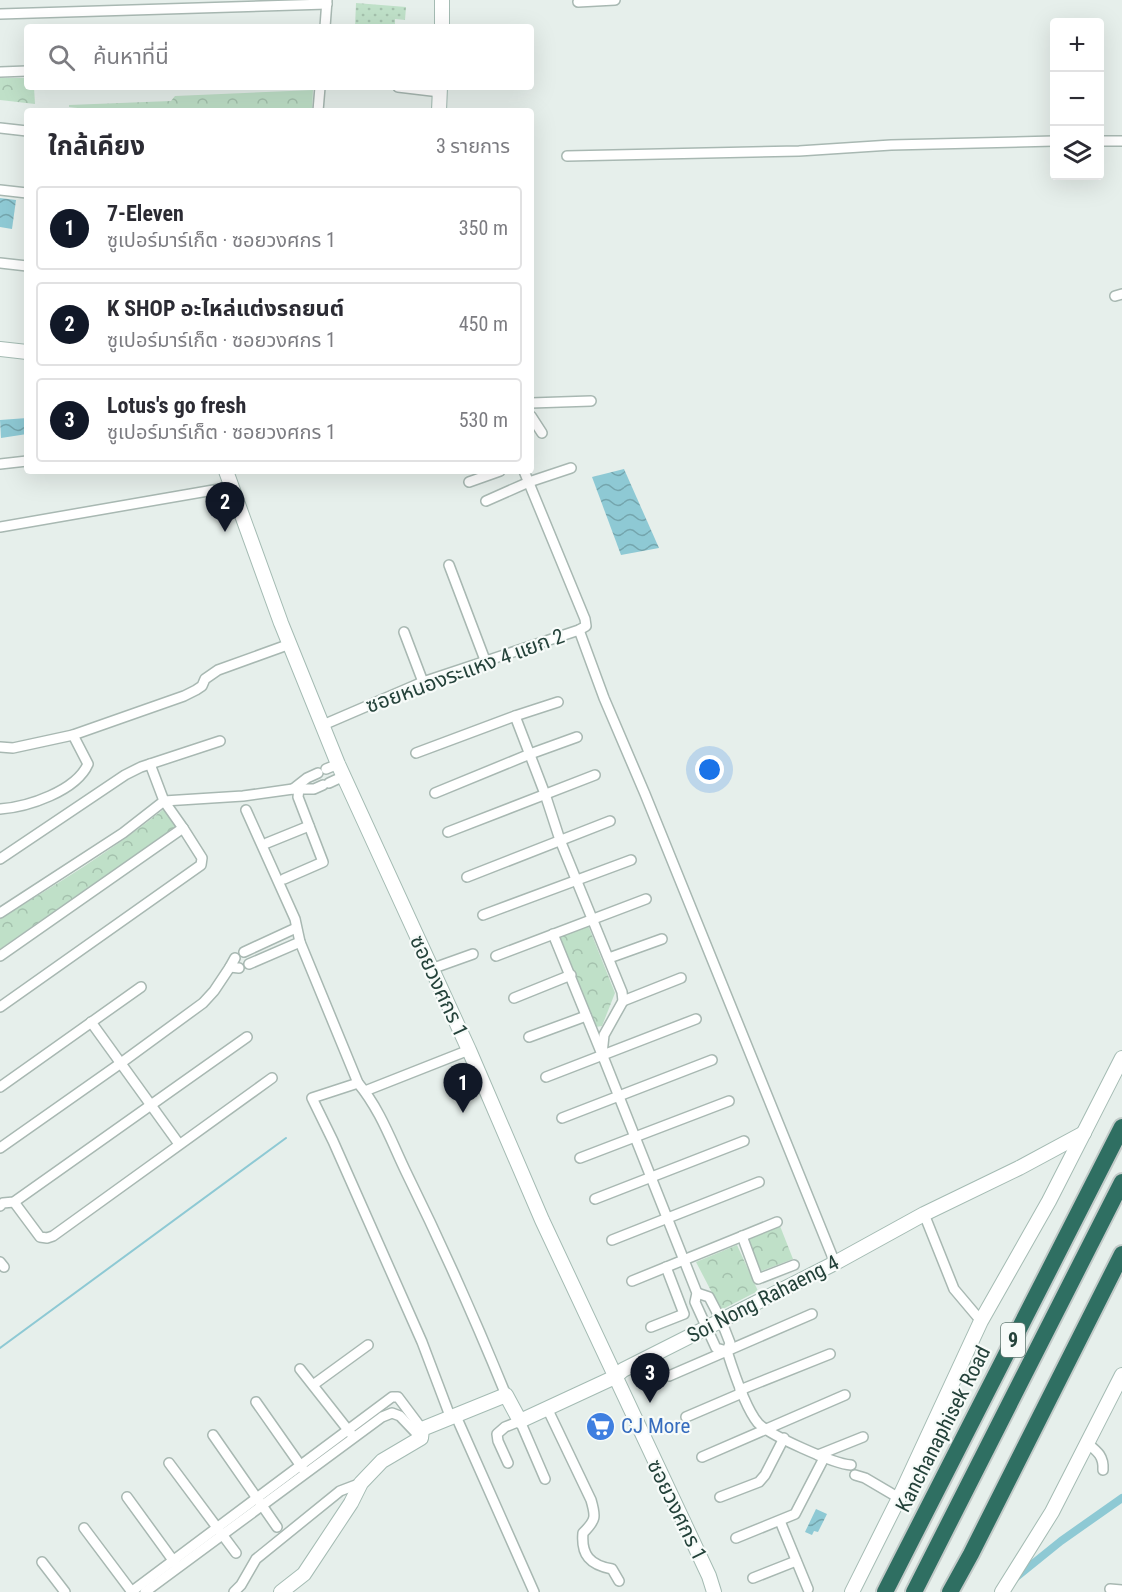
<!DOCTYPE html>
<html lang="th">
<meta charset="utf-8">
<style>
:root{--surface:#fff;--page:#f2f2f3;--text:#2b2b33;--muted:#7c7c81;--line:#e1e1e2;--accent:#111827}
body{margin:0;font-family:"Roboto Condensed","Noto Sans Thai",sans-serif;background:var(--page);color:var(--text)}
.controls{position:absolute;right:18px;top:18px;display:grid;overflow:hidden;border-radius:6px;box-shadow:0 6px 24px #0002}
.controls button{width:54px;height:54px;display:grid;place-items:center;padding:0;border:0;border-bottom:2px solid var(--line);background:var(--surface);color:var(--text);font:30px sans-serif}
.you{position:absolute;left:710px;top:770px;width:21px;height:21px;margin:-15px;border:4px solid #fff;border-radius:50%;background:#1a73e8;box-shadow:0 0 0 9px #1a73e833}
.badge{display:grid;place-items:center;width:39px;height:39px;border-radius:50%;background:var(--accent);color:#fff;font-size:20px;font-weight:700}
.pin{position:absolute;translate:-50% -50px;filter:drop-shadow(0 2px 3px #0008)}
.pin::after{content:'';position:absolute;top:32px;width:21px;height:18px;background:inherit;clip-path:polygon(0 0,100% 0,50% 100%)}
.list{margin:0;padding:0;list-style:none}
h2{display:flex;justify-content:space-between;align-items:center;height:78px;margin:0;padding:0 24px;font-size:26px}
h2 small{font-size:20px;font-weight:400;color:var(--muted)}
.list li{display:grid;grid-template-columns:39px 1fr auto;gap:18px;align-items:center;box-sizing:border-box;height:84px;margin:0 12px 12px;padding:0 12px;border:2px solid var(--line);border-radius:6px}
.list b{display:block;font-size:22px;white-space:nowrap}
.list p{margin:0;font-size:20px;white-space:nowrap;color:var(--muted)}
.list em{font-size:20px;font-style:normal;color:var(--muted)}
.icon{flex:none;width:33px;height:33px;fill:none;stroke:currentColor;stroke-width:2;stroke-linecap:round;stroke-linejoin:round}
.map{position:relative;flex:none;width:1122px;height:1592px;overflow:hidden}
.search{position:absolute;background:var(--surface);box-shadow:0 6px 24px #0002;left:24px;top:24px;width:510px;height:66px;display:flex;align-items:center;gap:15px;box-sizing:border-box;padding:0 21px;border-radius:6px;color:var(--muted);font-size:22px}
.panel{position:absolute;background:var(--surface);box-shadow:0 6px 24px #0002;left:24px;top:108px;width:510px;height:366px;border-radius:6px}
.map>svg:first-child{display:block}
.park{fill:url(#park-crowns)}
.garden{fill:url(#garden-dots)}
.water{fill:url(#water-waves)}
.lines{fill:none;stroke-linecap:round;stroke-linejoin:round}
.stream{stroke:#8ec9d4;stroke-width:2}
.canal{stroke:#8ec9d4;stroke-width:8}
.street-casing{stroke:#a8b8b2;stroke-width:12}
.secondary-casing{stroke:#a4bbb3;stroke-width:16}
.highway-casing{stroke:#c2cac8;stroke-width:20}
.street{stroke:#fff;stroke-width:9}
.secondary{stroke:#fff;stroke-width:14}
.highway{stroke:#2f6f62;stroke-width:16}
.labels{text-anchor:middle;stroke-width:4.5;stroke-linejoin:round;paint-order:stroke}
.shield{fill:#f7fbf9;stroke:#637a73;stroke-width:1.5}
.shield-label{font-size:20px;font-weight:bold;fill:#24423a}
.street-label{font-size:21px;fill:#24423a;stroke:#f7fbf9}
.shop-label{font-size:21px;fill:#366cbe;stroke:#f7fbf9;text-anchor:start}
</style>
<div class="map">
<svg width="1122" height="1592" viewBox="0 0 1122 1592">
<defs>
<pattern id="park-crowns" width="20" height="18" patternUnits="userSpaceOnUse" patternTransform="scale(1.5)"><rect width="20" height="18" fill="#bfe0c8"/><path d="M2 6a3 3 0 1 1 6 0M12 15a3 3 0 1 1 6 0" fill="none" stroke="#a4c1ad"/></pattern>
<pattern id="garden-dots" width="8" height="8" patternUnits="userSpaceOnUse" patternTransform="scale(1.5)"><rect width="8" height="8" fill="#bfe0c8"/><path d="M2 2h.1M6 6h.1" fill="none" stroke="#a4c1ad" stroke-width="1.8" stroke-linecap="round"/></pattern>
<pattern id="water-waves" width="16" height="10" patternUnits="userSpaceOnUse" patternTransform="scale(1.5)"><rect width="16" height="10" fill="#8ec9d4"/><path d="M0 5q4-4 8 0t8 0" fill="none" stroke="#74a5ad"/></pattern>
</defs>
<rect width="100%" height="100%" fill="#e6efeb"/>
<!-- park -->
<g class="park">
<path d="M0,78H27V87H34L35,104L0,100Z"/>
<path d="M313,90L312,111H103L69,107V105L171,101L175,96Z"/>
<path d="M164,809L179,827L139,853L0,949V919C56,884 112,851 164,809Z"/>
<path d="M588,925L615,993L602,1026L596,1027L559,937Z"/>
<path d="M780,1226L793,1259L761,1271L748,1239Z"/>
<path d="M737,1245L758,1291L721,1310L696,1262Z"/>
</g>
<!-- garden -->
<path class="garden" d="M356,3L406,7L405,20L395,19V27H355Z"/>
<!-- water -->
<g class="water">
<path d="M0,198L16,200L12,229L0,227Z"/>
<path d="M27,418V434L1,438L0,420Z"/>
<path d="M624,469L659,548L621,555L592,477Z"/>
<path d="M816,1509L827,1514L818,1532L814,1531L812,1535L805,1532Z"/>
</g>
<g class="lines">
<!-- stream -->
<path class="stream" d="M0,1348L286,1138"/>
<!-- canal -->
<path class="canal" d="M1014,1579L1061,1541L1122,1498"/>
<defs>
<g id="street">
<path d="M578,2L615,0"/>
<path d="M0,14L327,4"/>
<path d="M325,27L327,0"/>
<path d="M0,72L27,71"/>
<path d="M398,87L440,92"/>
<path d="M318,111L320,87"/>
<path d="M0,128L27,131"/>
<path d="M1100,141H1122"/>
<path d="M567,156L799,151L891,145L1054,141"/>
<path d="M0,190L27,193"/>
<path d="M0,263L27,266"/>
<path d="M1115,296L1122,294"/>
<path d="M531,403L591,401"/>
<path d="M531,416L542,433"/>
<path d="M0,464L27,461"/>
<path d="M469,482L500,471"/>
<path d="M486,501L529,482L571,468"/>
<path d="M0,527L231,487"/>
<path d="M449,565L485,660"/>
<path d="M579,630L604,698L645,794L835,1263"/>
<path d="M404,632L423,682"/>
<path d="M515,716L545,794L560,840L622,992L623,1001L604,1035L602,1054L697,1293L695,1302L716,1348L727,1351"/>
<path d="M323,725L423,682L579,630L586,626L585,619L524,471"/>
<path d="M0,747L13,748L73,735L184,696L196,690L202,686L205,679L218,670L290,644"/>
<path d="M416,753L515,716L558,702"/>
<path d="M326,769L338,764"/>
<path d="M329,783L344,776"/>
<path d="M293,789L307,778L318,773"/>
<path d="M435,793L530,754L577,737"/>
<path d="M0,809C28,807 76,791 88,764L73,735"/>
<path d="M246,810L295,919L300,942L358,1083C380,1109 392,1143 406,1172C442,1245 475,1319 506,1395"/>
<path d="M448,832L595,775"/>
<path d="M267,843L309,826"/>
<path d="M0,859L125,775L141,767L220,741"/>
<path d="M467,877L610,821"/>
<path d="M284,879L323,862L298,797L299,789"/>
<path d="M0,913L123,833L164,801L243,796L293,789H314L323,785"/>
<path d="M483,915L631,860"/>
<path d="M553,934L601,1052"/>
<path d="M244,952L296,928"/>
<path d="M0,956L183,828L164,801L150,764"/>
<path d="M496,956L646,899"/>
<path d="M235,958L230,967L239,968"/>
<path d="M609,958L662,939"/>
<path d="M249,964L300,942"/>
<path d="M431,969L473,954"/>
<path d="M514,998L571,975"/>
<path d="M623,1001L681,978"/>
<path d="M0,1007L201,865L202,858L183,828"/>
<path d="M91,1022L179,1144"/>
<path d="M529,1037L586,1016"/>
<path d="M546,1077L696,1019"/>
<path d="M358,1083L312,1098L333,1141L422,1342L450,1416"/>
<path d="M0,1087L141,987"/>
<path d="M365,1091L469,1050"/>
<path d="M562,1118L712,1060"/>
<path d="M0,1148L121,1063L203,1003L214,991L230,967"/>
<path d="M580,1158L729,1101"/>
<path d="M595,1199L744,1141"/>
<path d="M14,1202L40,1237L47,1238L53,1236L272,1078"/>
<path d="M0,1206L3,1203L14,1202L247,1037"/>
<path d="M924,1214L954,1289L981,1321"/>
<path d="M742,1236L758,1279L794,1265"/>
<path d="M612,1240L759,1182"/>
<path d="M0,1262L4,1267"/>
<path d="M632,1281L777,1222"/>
<path d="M697,1293L709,1297L721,1320L730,1343L727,1351C733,1370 745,1408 758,1423C769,1435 834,1464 851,1465"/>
<path d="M651,1327L684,1314L666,1267"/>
<path d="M300,1369L352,1435"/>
<path d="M669,1376L812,1314"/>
<path d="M313,1385L368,1345"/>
<path d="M740,1390L830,1354"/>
<path d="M256,1402L303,1469"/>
<path d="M547,1408L591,1500C596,1517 596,1520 583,1533C581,1555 590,1565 612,1569L619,1581"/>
<path d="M455,1414L534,1592"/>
<path d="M686,1417L742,1393"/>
<path d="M213,1435L277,1527"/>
<path d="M1087,1443C1097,1451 1104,1456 1103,1470"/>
<path d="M818,1455L863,1437"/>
<path d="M702,1457L845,1395"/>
<path d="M169,1463L236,1553"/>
<path d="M508,1463L498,1441L497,1434L505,1427L520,1421L545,1479"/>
<path d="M855,1475L865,1478L899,1498"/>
<path d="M127,1497L175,1563"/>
<path d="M720,1497L759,1482L765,1475L784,1438"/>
<path d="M780,1521L808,1589"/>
<path d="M84,1528L132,1592"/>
<path d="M736,1538L795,1514L824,1458"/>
<path d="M42,1562L65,1592"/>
<path d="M753,1578L796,1561"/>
<path d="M1110,1589L1122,1590"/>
<path d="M131,1592L392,1397H398L422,1429"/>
<path d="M145,1592L382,1417L392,1413L400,1416L421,1438"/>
<path d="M234,1592L241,1585L256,1559L340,1491L361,1483"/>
</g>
<g id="secondary">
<path d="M442,27V0"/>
<path d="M439,111L440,87"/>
<path d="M0,349L27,352"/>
<path d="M226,471L281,623L338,764L469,1050L542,1220L709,1576L714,1592"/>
<path d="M281,1592L304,1574L351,1503L361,1483L382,1461L421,1438L422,1429L427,1427L506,1395L520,1421L615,1377L623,1370L835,1263L924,1214L1019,1168L1084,1133"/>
<path d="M852,1592L899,1498L981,1321L1049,1201L1122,1058"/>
<path d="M1002,1592L1052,1512L1122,1375"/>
</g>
<g id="highway">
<path d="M885,1592L1122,1127"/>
<path d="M914,1592L1122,1182"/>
<path d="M950,1592L971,1554L1122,1254"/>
</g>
</defs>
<!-- street casing -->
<use href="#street" class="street-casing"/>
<!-- secondary casing -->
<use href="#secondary" class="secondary-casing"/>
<!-- highway casing -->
<use href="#highway" class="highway-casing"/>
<!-- street -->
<use href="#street" class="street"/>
<!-- secondary -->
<use href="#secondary" class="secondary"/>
<!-- highway -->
<use href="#highway" class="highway"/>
</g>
<!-- icons -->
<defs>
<symbol id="supermarket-disc" viewBox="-11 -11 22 22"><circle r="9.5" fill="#3f7fe0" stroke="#f7fbf9"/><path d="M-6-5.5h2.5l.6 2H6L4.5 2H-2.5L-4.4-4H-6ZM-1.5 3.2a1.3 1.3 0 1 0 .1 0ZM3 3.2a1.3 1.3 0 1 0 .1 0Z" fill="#fff"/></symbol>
</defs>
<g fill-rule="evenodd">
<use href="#supermarket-disc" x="584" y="1410" width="33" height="33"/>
</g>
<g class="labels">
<!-- shield labels -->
<rect class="shield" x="1001" y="1323" width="24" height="34" rx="4.5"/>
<g class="shield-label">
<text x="1013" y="1347">9</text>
</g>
<!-- street labels -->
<g class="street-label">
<text transform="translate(465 671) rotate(-20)" y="7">ซอยหนองระแหง 4 แยก 2</text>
<text transform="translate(439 986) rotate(65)" y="7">ซอยวงศกร 1</text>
<text transform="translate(763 1299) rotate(-27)" y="7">Soi Nong Rahaeng 4</text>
<text transform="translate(943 1429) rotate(-63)" y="7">Kanchanaphisek Road</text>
<text transform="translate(677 1510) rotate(64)" y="7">ซอยวงศกร 1</text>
</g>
<!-- shop labels -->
<g class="shop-label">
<text x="621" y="1433">CJ More</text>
</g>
</g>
</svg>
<div class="controls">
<button>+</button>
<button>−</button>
<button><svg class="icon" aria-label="layers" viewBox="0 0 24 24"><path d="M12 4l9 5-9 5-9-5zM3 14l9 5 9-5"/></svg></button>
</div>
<div class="you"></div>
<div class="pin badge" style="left:463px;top:1113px">1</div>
<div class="pin badge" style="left:225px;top:532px">2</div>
<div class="pin badge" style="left:650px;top:1403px">3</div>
<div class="search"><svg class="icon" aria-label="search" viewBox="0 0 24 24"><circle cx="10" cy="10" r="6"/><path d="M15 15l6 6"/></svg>ค้นหาที่นี่</div>
<section class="panel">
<h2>ใกล้เคียง<small>3 รายการ</small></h2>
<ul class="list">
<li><span class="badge">1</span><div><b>7-Eleven</b><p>ซูเปอร์มาร์เก็ต · ซอยวงศกร 1</p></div><em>350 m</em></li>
<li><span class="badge">2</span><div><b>K SHOP อะไหล่แต่งรถยนต์</b><p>ซูเปอร์มาร์เก็ต · ซอยวงศกร 1</p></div><em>450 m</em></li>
<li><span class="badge">3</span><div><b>Lotus's go fresh</b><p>ซูเปอร์มาร์เก็ต · ซอยวงศกร 1</p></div><em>530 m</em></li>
</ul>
</section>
</div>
